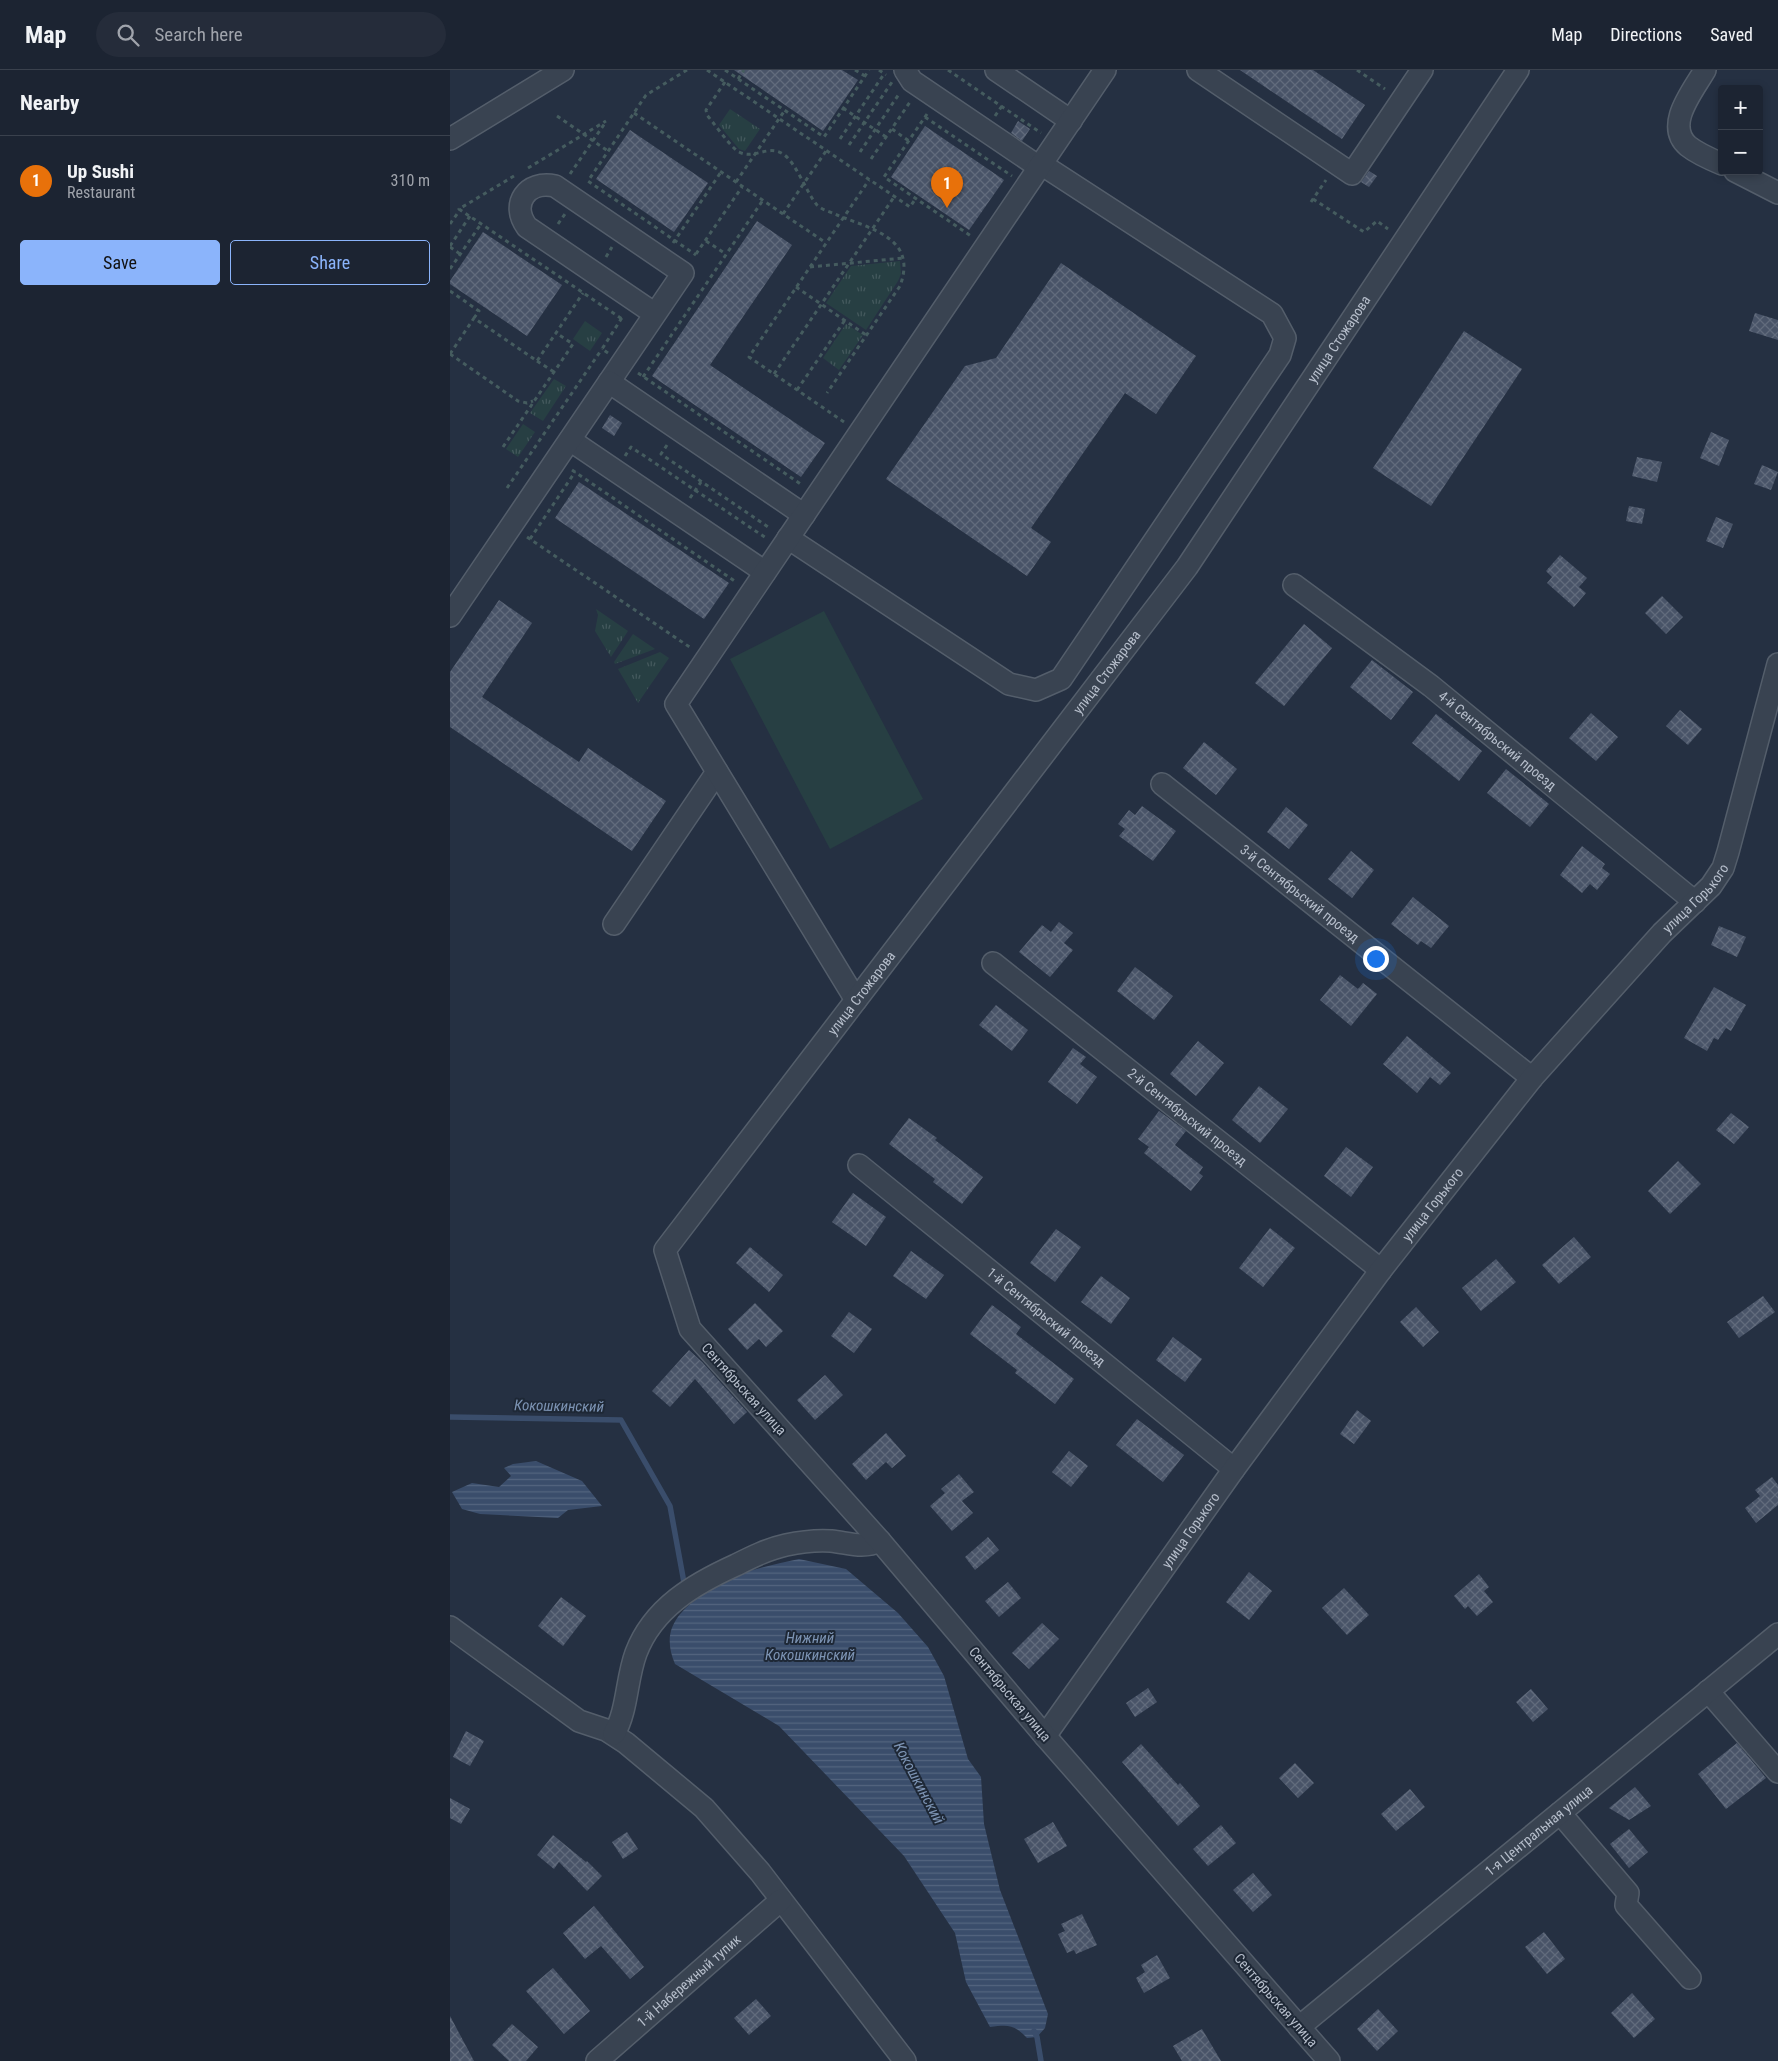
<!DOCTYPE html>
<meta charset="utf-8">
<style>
:root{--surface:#1c2432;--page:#252c3a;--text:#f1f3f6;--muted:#a0a4ac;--line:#3a414d;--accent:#8bb4fb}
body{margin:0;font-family:"Roboto Condensed",sans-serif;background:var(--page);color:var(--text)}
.controls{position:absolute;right:15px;top:15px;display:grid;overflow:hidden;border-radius:5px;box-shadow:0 2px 8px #0003}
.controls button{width:45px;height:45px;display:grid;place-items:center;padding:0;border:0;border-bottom:1px solid var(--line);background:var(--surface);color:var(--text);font:25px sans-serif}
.you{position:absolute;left:925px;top:888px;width:18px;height:18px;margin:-12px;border:4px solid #fff;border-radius:50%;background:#1a73e8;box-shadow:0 0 0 8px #1a73e833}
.badge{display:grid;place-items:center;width:32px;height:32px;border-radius:50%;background:var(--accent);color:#fff;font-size:16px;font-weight:700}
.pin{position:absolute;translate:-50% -41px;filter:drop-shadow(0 1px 2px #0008)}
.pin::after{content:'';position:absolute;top:26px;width:18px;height:15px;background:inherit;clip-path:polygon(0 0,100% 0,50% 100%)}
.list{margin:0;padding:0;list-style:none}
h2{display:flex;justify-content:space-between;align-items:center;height:65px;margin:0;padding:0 20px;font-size:21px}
h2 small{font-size:16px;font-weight:400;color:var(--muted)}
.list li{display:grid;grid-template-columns:32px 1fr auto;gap:15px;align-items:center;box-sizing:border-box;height:90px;padding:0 20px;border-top:1px solid var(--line)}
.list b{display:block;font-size:19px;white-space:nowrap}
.list p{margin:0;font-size:16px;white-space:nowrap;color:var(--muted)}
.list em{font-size:16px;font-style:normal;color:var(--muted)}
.actions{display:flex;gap:10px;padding:15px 20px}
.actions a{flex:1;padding:11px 0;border:1px solid var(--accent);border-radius:5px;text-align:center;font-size:18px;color:var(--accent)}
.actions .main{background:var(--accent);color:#111}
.icon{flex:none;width:28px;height:28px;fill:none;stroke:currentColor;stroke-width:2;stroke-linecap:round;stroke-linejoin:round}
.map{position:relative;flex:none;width:1328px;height:1991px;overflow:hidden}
header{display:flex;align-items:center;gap:30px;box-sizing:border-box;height:70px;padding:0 25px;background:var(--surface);border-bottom:1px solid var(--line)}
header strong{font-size:24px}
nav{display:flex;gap:28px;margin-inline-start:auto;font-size:18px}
.search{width:350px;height:45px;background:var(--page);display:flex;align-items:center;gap:12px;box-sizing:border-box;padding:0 18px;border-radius:28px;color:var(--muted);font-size:19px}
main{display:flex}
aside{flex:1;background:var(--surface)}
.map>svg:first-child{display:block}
.park{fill:url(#park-tufts)}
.pitch{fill:#273f43}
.water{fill:url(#water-rules)}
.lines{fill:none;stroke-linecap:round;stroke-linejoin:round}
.stream{stroke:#3a4d6b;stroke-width:5.5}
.building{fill:url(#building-cross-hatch)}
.minor-casing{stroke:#545e6b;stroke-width:24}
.path{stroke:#455c5f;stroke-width:3;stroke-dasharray:4 4;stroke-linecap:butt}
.minor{stroke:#394351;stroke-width:21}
.labels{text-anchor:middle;stroke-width:4;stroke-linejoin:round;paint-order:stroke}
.street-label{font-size:14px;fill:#b6becb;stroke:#1e2836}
.water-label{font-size:15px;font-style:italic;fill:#7c93b3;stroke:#1e2836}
</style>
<header>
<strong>Map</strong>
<div class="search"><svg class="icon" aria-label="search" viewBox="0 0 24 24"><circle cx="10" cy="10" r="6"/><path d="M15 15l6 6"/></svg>Search here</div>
<nav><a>Map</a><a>Directions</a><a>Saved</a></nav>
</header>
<main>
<aside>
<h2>Nearby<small></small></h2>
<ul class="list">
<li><span class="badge" style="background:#e8710a">1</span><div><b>Up Sushi</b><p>Restaurant</p></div><em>310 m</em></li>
</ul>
<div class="actions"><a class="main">Save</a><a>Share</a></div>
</aside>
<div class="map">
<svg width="1328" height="1991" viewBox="0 0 1328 1991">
<defs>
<pattern id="park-tufts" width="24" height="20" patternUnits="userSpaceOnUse" patternTransform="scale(1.25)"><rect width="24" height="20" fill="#273f43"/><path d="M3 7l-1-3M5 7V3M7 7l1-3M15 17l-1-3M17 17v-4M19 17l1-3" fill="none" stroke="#44595d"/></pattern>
<pattern id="water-rules" width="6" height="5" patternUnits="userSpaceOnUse" patternTransform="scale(1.25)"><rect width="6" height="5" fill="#3a4d6b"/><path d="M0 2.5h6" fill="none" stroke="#54657f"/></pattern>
<pattern id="building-cross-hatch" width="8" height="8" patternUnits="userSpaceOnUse" patternTransform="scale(1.25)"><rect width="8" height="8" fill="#495468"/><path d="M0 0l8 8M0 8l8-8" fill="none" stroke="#616b7c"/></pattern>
</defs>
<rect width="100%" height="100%" fill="#253042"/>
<!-- park -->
<g class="park">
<path d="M280,39L310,59L295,81L289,79L269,55Z"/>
<path d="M450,191L451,204L448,211L416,260L376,233L401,196Z"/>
<path d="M135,251L152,263L140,281L123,269Z"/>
<path d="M396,254L413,265L389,300L373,288Z"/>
<path d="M104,309L116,316L93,351L80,343Z"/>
<path d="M73,354L85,362L68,387L56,379Z"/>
<path d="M146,539L178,561L161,587L145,561L148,545Z"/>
<path d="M183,564L205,579L165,594L164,592Z"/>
<path d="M210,582L219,588L188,633L168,599Z"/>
</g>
<!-- pitch -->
<path class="pitch" d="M374,541L473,729L380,779L280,589Z"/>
<!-- water -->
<g class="water">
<path d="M86,1391L132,1411L152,1436L118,1440L108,1448L30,1444L12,1439L2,1422L22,1413L49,1417L61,1406L54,1398L63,1394Z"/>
<path d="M349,1489L396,1499L448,1543L478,1577L494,1606L518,1689L531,1707L534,1754L550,1820L598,1944L595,1958L587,1967L577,1968C564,1954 558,1955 540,1957L516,1912L505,1863L454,1786L329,1656L225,1594C210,1559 229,1541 256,1522C266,1516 278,1508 290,1504C309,1498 329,1493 349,1489Z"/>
</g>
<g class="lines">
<!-- stream -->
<g class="stream">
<path d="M0,1347L171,1350L220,1436L235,1518"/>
<path d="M584,1961L587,1967L591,1991"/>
</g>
</g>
<!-- building -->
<g class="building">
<path d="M284,0H392L408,10L373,61Z"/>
<path d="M790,0H863L915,35L892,69Z"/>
<path d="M568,51L580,59L572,71L561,63Z"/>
<path d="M475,56L554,110L519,160L441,107Z"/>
<path d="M180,60L258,113L224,162L146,109Z"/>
<path d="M919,101L927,106L919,117L911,112Z"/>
<path d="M307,151L342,175L260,295L375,373L351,407L202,306Z"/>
<path d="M33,162L112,215L77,266L0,214V211Z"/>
<path d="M611,193L746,286L706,344L675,323L581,458L601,472L577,506L436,409L515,296L546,288Z"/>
<path d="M1305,243L1328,250V270L1299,261Z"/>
<path d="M1014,261L1072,299L981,436L923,398Z"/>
<path d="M160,345L172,353L164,366L152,358Z"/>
<path d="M1261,362L1279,370L1269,396L1250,388Z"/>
<path d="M1187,387L1212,392L1207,412L1182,406Z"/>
<path d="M1312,395L1328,402L1321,420L1304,414Z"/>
<path d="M129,412L279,513L254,549L105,448Z"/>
<path d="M1179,436L1195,439L1192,454L1176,451Z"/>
<path d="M1266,447L1283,454L1273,478L1256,471Z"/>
<path d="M1110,485L1137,508L1129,517L1136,523L1124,537L1097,513L1102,507L1096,501Z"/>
<path d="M1212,526L1233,547L1216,564L1195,543Z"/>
<path d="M49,530L82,553L32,627L129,692L138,678L216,731L182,781L0,657V602Z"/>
<path d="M854,554L882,578L834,636L805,613Z"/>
<path d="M922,590L963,622L941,650L900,617Z"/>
<path d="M1230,640L1252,659L1238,675L1216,656Z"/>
<path d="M1141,643L1168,667L1146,691L1119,668Z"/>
<path d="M986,644L1032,681L1009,711L962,673Z"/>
<path d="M754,672L787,699L766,725L733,698Z"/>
<path d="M1056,699L1099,734L1080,757L1037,723Z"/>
<path d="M692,736L726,761L703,791L669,766L675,759L668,754L679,740L685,745Z"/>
<path d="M836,737L858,755L839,779L817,762Z"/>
<path d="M1132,776L1155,794L1152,798L1160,804L1147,820L1140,814L1132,823L1110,805Z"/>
<path d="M901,781L924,800L902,828L878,809Z"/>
<path d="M963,827L999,856L981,878L971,871L968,875L941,854Z"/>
<path d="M609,852L623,863L614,873L623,880L600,907L569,882L592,855L601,862Z"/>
<path d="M1269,856L1296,867L1287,887L1261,875Z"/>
<path d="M685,897L723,926L704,950L667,921Z"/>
<path d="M890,905L908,919L913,913L927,924L901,956L870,930Z"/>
<path d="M1264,917L1296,935L1281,961L1276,958L1268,970L1264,968L1257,981L1234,968Z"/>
<path d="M546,935L578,960L562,981L529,955Z"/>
<path d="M957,966L1001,1003L990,1015L980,1007L967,1023L933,994Z"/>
<path d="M748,971L774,993L746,1026L720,1004Z"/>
<path d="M623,978L636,987L630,994L647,1007L627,1034L598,1012Z"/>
<path d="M809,1016L838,1039L810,1073L782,1050Z"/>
<path d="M709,1041L736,1061L725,1075L753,1097L749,1103L753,1106L741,1121L694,1083L699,1077L688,1069Z"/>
<path d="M1281,1043L1299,1057L1284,1074L1266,1060Z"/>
<path d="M459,1048L487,1068L485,1070L533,1107L512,1134L483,1112L485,1109L439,1074Z"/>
<path d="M896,1077L923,1097L901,1127L874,1106Z"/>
<path d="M1228,1091L1251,1114L1220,1144L1198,1121Z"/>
<path d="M403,1123L436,1147L416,1176L382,1152Z"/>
<path d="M820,1158L845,1178L813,1217L789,1198Z"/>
<path d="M606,1159L631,1177L605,1212L580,1193Z"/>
<path d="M1124,1167L1141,1187L1109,1214L1092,1195Z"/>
<path d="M300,1177L333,1205L319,1222L286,1193Z"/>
<path d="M461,1181L494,1205L476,1229L443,1206Z"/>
<path d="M1046,1189L1066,1212L1031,1241L1012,1218Z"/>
<path d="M651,1206L680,1228L661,1254L631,1232Z"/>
<path d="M1313,1226L1325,1242L1289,1268L1277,1252Z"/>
<path d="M305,1233L333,1261L316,1277L309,1269L297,1280L278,1259Z"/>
<path d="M542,1235L571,1257L566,1264L624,1309L605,1334L565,1303L567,1300L520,1264Z"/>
<path d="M966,1237L989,1262L973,1277L950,1252Z"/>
<path d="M399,1242L422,1259L404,1283L381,1266Z"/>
<path d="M723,1267L752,1289L735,1312L706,1290Z"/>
<path d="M239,1280L252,1292L297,1342L284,1354L245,1309L220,1337L202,1321Z"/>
<path d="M375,1305L393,1325L365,1350L347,1330Z"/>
<path d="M907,1340L921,1351L904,1374L890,1364Z"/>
<path d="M687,1349L734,1385L713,1412L666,1375Z"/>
<path d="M436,1363L456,1386L442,1398L436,1392L416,1410L402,1394Z"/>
<path d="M619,1381L638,1396L621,1417L602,1402Z"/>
<path d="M509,1404L524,1422L512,1431L523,1443L502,1461L480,1436L495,1423L491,1419Z"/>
<path d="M1322,1407L1328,1415V1435L1306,1453L1295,1438L1310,1426L1305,1420Z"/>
<path d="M538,1467L549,1480L525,1500L515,1487Z"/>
<path d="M799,1502L822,1521L799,1550L776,1532Z"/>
<path d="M1029,1504L1039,1517L1034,1521L1043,1532L1027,1546L1018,1536L1015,1539L1004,1526Z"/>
<path d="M558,1512L571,1528L549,1547L535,1531Z"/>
<path d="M894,1518L919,1545L897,1565L872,1538Z"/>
<path d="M111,1527L136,1546L113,1576L88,1556Z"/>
<path d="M592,1553L609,1569L579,1599L562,1583Z"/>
<path d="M698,1618L707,1632L685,1647L676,1633Z"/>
<path d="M1081,1619L1098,1639L1083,1652L1066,1632Z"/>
<path d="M16,1661L34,1671L20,1696L3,1687Z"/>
<path d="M1287,1673L1316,1708L1276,1739L1248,1704Z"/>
<path d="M691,1674L728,1715L730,1713L750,1736L728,1756L672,1692Z"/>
<path d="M845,1693L864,1713L848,1728L829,1708Z"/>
<path d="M1185,1717L1201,1736L1179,1750L1159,1738Z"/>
<path d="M960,1719L975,1737L946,1761L931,1744Z"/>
<path d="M0,1728L20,1739L11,1754L0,1748Z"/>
<path d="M603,1752L617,1776L588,1793L574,1769Z"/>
<path d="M771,1755L786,1773L758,1796L743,1779Z"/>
<path d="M1179,1759L1198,1782L1179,1798L1160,1774Z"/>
<path d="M177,1762L188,1779L173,1789L162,1772Z"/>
<path d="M103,1765L136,1792L137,1791L152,1806L137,1821L109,1792L104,1799L87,1785Z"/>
<path d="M803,1803L822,1825L803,1842L783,1820Z"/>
<path d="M144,1836L194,1897L180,1909L151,1876L135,1889L113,1863Z"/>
<path d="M632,1844L647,1875L626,1884L624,1880L617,1883L608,1864L615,1861L611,1854Z"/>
<path d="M1094,1862L1115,1889L1097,1904L1075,1877Z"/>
<path d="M707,1885L720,1908L694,1923L686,1908L695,1902L691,1895Z"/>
<path d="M103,1898L140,1941L114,1964L76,1921Z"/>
<path d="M1182,1923L1205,1949L1184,1968L1161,1943Z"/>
<path d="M306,1929L321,1946L299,1965L284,1948Z"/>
<path d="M928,1939L948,1961L927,1981L907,1959Z"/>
<path d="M0,1946L24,1991H0Z"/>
<path d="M62,1954L88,1977L76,1991H59L42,1975Z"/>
<path d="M752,1959L771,1991H732L723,1976Z"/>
</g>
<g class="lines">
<defs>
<g id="minor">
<path d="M455,0L462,11L589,97"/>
<path d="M546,0L621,51"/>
<path d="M748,0L902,104L972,0"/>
<path d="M1255,0C1243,21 1214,55 1238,76C1248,84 1260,89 1272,94"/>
<path d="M0,69L113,0"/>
<path d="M1285,101L1328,123"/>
<path d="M159,312L233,203L105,116C77,110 60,134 77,157L205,244"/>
<path d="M120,370L315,502"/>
<path d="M338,468L559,614L586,620L611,609L830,285L835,268L822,244L591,94"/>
<path id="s1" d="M844,515L981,616L1245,832"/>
<path d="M0,546L159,312L354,445"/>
<path id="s2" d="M712,714L1082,1008"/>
<path d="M164,854L267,702"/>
<path id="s3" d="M543,893L931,1200"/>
<path d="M406,930L226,634L655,0"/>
<path id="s4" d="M409,1095L784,1399"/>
<path d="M0,1557L129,1651L156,1660L176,1673L254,1738L310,1802L455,1991"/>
<path d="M1258,1621L1328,1702"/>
<path d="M164,1664C178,1639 176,1610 186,1583C203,1538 244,1514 286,1495C302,1487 318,1479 336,1475C350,1472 366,1470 381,1471C399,1473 413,1479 430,1471"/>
<path id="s5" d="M595,1666L784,1399L931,1200L1082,1008L1212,863L1261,816L1273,798L1278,782L1328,594"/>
<path d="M1110,1743L1178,1823L1176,1835L1240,1908"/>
<path id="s6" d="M849,1957L1328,1564"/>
<path id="s7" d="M147,1991L331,1830"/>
<path id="s8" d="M879,1991L595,1666L430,1471L240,1259L215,1180L737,497L1068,0"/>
</g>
</defs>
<!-- minor casing -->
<use href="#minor" class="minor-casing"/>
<!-- path -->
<g class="path">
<path d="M237,0L196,25L138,111L246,185"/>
<path d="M257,0L460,137L466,128"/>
<path d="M275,0L374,67L419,0"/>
<path d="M405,0L415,6"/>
<path d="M429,0L436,5"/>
<path d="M498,0L591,63"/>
<path d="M907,0L935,19"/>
<path d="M288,9L294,0"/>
<path d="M275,12L256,40L257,45C263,52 282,79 289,82C304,90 318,74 333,84C346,92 356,122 367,135C372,140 381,142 387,145C421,159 468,168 450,216L377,323"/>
<path d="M393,38L436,67"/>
<path d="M184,43L376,173"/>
<path d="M477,44L434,107L521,166"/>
<path d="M107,46L158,81"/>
<path d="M545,46L552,36"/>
<path d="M475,47L562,106"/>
<path d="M442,59L459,71"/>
<path d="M390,69L434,4"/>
<path d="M399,75L442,12"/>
<path d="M410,82L449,24"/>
<path d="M421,89L460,32"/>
<path d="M78,98L156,51"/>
<path d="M120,104L155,53"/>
<path d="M64,106L9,139L172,249"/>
<path d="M286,112L335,40"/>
<path d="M863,129L914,162L927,151L938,159"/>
<path d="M861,132L876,110"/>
<path d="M333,144L376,81"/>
<path d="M0,154L10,140"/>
<path d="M108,154L115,144"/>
<path d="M256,171L276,184"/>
<path d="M223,173L271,102"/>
<path d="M0,176L20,146"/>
<path d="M0,177L10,184"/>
<path d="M246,184L292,117"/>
<path d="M156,187L162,177"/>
<path d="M360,197L453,188"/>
<path d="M0,199L31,154"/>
<path d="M346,217L416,265"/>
<path d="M0,221L29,241L24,248"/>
<path d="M158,283L152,279L173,246"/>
<path d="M0,284L24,248L87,291L133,223"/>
<path d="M0,284L68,331L77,333L83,331"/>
<path d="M87,291L104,302"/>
<path d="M188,303L352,415"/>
<path d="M324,304L444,127"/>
<path d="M193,307L313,130"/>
<path d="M347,320L395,250"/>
<path d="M394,352L299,287L419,110"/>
<path d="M217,375L211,384L321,459"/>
<path d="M53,377L123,274L106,263"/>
<path d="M175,386L181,377L316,468"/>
<path d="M122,400L286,512"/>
<path d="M57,418L152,279"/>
<path d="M240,428L251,412"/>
<path d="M77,467L241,578"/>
<path d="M80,469L125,402"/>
</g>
<!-- minor -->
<use href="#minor" class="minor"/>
</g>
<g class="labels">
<!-- street labels -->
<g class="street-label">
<text dy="5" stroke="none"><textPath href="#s8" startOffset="2188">улица Стожарова</textPath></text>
<text dy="5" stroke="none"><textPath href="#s8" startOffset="1782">улица Стожарова</textPath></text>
<text dy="5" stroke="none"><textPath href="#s1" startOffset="256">4-й Сентябрьский проезд</textPath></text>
<text dy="5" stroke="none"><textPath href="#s2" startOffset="176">3-й Сентябрьский проезд</textPath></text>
<text dy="5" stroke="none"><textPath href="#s5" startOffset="1062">улица Горького</textPath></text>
<text dy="5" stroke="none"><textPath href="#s8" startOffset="1378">улица Стожарова</textPath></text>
<text dy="5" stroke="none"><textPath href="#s3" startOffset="248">2-й Сентябрьский проезд</textPath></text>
<text dy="5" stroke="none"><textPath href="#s5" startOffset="658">улица Горького</textPath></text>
<text dy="5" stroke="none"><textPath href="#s4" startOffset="241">1-й Сентябрьский проезд</textPath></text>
<text transform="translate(294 1319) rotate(48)" y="5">Сентябрьская улица</text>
<text dy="5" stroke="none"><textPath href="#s5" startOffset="252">улица Горького</textPath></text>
<text transform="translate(560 1624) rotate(50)" y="5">Сентябрьская улица</text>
<text dy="5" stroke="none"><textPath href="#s6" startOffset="310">1-я Центральная улица</textPath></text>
<text dy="5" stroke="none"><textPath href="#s7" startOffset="122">1-й Набережный тупик</textPath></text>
<text transform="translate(826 1930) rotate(49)" y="5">Сентябрьская улица</text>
</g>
<!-- water labels -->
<g class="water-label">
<text transform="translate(109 1336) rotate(1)" y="5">Кокошкинский</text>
<text x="360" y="1573">Нижний<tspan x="360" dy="17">Кокошкинский</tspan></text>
<text transform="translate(469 1713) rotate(62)" y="5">Кокошкинский</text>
</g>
</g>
</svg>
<div class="controls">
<button>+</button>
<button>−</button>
</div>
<div class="you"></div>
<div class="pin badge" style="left:497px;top:138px;background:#e8710a">1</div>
</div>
</main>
